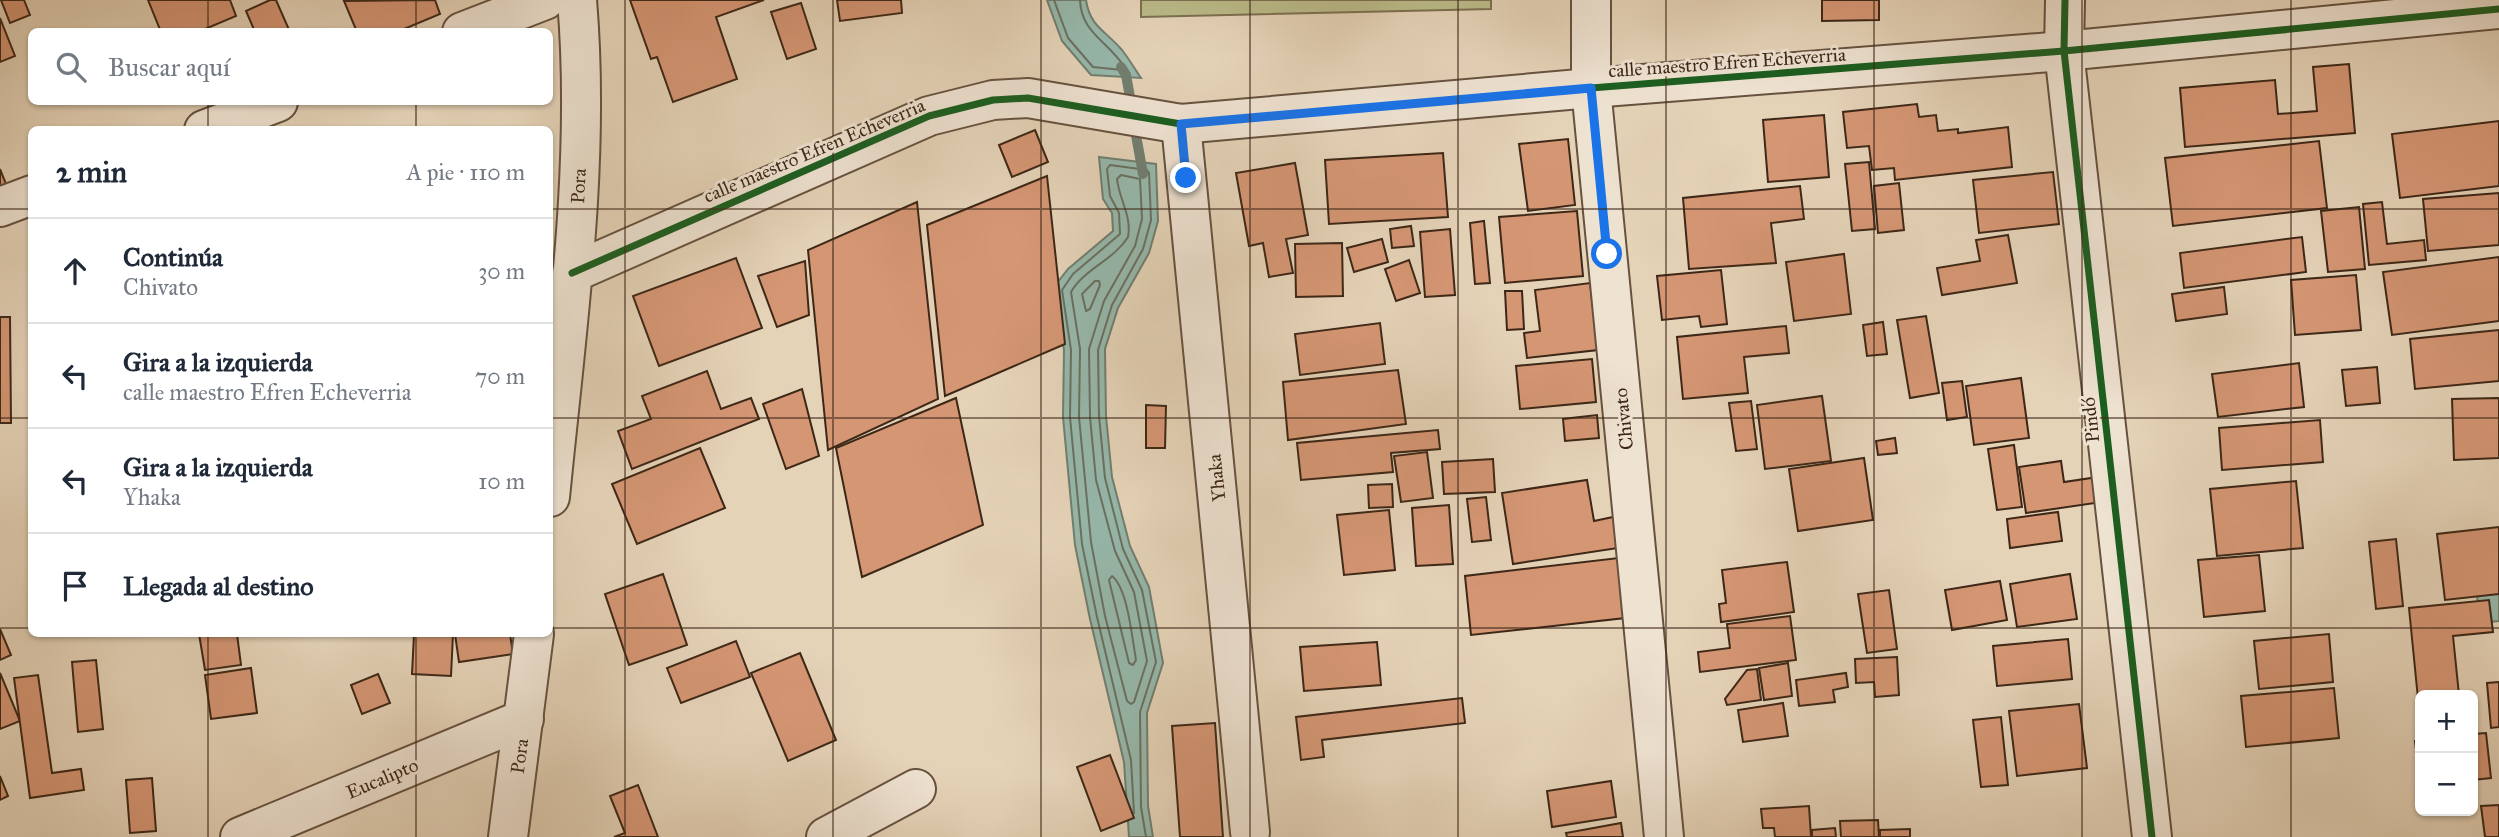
<!DOCTYPE html>
<html lang="es">
<meta charset="utf-8">
<style>
:root{--surface:#fff;--page:#f2f2f3;--text:#1f2937;--muted:#747a83;--line:#e0e1e3}
body{margin:0;font-family:"IM FELL Great Primer",serif;background:var(--page);color:var(--text)}
.controls{position:absolute;right:21px;bottom:21px;display:grid;overflow:hidden;border-radius:10px;box-shadow:0 2px 5px #0004}
.controls button{width:63px;height:63px;display:grid;place-items:center;padding:0;border:0;border-bottom:2px solid var(--line);background:var(--surface);color:var(--text);font:35px sans-serif}
.stop{position:absolute;width:21px;height:21px;margin:-16px;border:5px solid #1a73e8;border-radius:50%;background:#fff}
.stop.end{background:#1a73e8;border-color:#fff;box-shadow:0 2px 7px #0008}
.list{margin:0;padding:0;list-style:none}
h2{display:flex;justify-content:space-between;align-items:center;height:91px;margin:0;padding:0 28px;font-size:30px}
h2 small{font-size:23px;font-weight:400;color:var(--muted)}
.list li{display:grid;grid-template-columns:46px 1fr auto;gap:21px;align-items:center;box-sizing:border-box;height:105px;padding:0 28px;border-top:2px solid var(--line)}
.list b{display:block;font-size:26px;white-space:nowrap}
.list p{margin:0;font-size:23px;white-space:nowrap;color:var(--muted)}
.list em{font-size:23px;font-style:normal;color:var(--muted)}
.icon{flex:none;width:38px;height:38px;fill:none;stroke:currentColor;stroke-width:2;stroke-linecap:round;stroke-linejoin:round}
.map{position:relative;flex:none;width:2499px;height:837px;overflow:hidden}
.search{position:absolute;background:var(--surface);box-shadow:0 2px 5px #0004;left:28px;top:28px;width:525px;height:77px;display:flex;align-items:center;gap:18px;box-sizing:border-box;padding:0 24px;border-radius:10px;color:var(--muted);font-size:26px}
.panel{position:absolute;background:var(--surface);box-shadow:0 2px 5px #0004;left:28px;top:126px;width:525px;height:511px;border-radius:10px}
.map>svg:first-child{display:block}
.green{fill:#bbbb8a;stroke:#7c7150;stroke-width:2}
.water{fill:#96b8ab;stroke:#727e70;stroke-width:2}
.lines{fill:none;stroke-linecap:round;stroke-linejoin:round}
.shore{stroke:#6a7061;stroke-width:2}
.stream{stroke:#727e70;stroke-width:10}
.building{fill:#d59674;stroke:#3d2717;stroke-width:2}
.minor-casing{stroke:#67523f;stroke-width:42}
.minor{stroke:#eee2d1;stroke-width:38}
.cycleway-casing{stroke:#eee2d1;stroke-width:11}
.cycleway{stroke:#1b5e20;stroke-width:7}
.route{stroke:#1a73e8;stroke-width:9}
.grid{fill:none;stroke:#3d2717;stroke-width:2;stroke-opacity:0.55}
.labels{text-anchor:middle;stroke-width:6;stroke-linejoin:round;paint-order:stroke}
.street-label{font-size:19px;fill:#3d2717;stroke:#eee2d1}
</style>
<div class="map">
<svg width="2499" height="837" viewBox="0 0 2499 837">
<rect width="100%" height="100%" fill="#e5d3b8"/>
<filter id="stains"><feTurbulence type="fractalNoise" baseFrequency=".00286" numOctaves="4"/><feColorMatrix values="0 0 0 0 .2 0 0 0 0 .09 0 0 0 0 .02 0 0 0 .5 -.17"/></filter>
<radialGradient id="worn" r=".72"><stop offset=".6" stop-color="#630" stop-opacity="0"/><stop offset="1" stop-color="#630" stop-opacity=".3"/></radialGradient>
<!-- green -->
<path class="green" d="M1141,0H1491V9L1141,17Z"/>
<!-- water -->
<g class="water">
<path d="M1047,0H1086C1090,27 1106,31 1122,50C1129,59 1135,69 1141,78L1091,75L1062,41Z"/>
<path d="M1099,157L1156,164L1158,221L1149,253L1118,308L1105,349L1106,416L1112,477L1130,546L1149,587L1163,663L1147,713L1148,806L1153,837H1129L1124,762L1090,619L1075,545L1063,417L1064,350L1054,287L1068,269L1113,231L1112,213L1103,199Z"/>
<path d="M2499,592V621L2479,623L2477,594Z"/>
</g>
<g class="lines">
<!-- shore -->
<g class="shore">
<path d="M1054,0L1068,38L1093,67L1122,70L1123,65C1107,41 1081,32 1080,0"/>
<path d="M1121,175L1140,179L1142,219L1135,246L1104,301L1089,349L1090,417L1096,480L1115,551L1134,592L1147,661L1134,702L1131,704L1127,701L1105,616L1091,542L1079,417L1080,349L1071,292C1084,269 1114,260 1128,237C1132,216 1119,199 1117,179Z"/>
<path d="M1095,281H1099L1100,285L1090,309L1086,311L1082,294Z"/>
<path d="M1112,576C1128,589 1132,638 1136,660L1133,665L1129,663L1109,580Z"/>
<path d="M1134,813L1131,760L1097,617L1082,544L1070,417L1071,350L1062,290L1073,274L1120,234L1119,213L1110,196L1107,169L1110,165L1147,170L1149,173L1151,220L1143,249L1112,305L1098,350L1099,416L1105,478L1123,549L1142,590L1156,662L1140,712L1141,807L1146,837"/>
</g>
<!-- stream -->
<g class="stream">
<path d="M1121,67L1126,75L1132,108"/>
<path d="M1134,124L1143,174"/>
</g>
</g>
<!-- building -->
<g class="building">
<path d="M1,0H24L30,15L10,23Z"/>
<path d="M148,0H230L236,16L198,32H161Z"/>
<path d="M270,0H276L290,32H255L246,11Z"/>
<path d="M435,0L440,14L397,32H357L344,1Z"/>
<path d="M630,0H764L716,17L737,79L673,102L657,57L651,59Z"/>
<path d="M837,0H901L902,13L840,21Z"/>
<path d="M1822,0H1879V20L1822,21Z"/>
<path d="M801,3L816,49L787,59L771,12Z"/>
<path d="M0,18L15,56L0,62Z"/>
<path d="M2349,64L2355,133L2185,147L2180,88L2275,80L2278,114L2317,111L2313,67Z"/>
<path d="M1917,104L1919,117L1936,115L1938,131L1958,129V133L2008,127L2012,167L1895,180L1894,168L1872,170L1869,146L1847,148L1843,112Z"/>
<path d="M1824,115L1829,177L1768,182L1763,120Z"/>
<path d="M2499,121V186L2400,198L2392,134Z"/>
<path d="M1035,130L1048,162L1012,177L999,145Z"/>
<path d="M1568,139L1575,205L1528,211L1519,144Z"/>
<path d="M2319,141L2327,208L2173,226L2165,158Z"/>
<path d="M1443,153L1448,217L1329,224L1325,160Z"/>
<path d="M1869,162L1875,229L1852,231L1845,164Z"/>
<path d="M1295,163L1308,235L1286,239L1293,273L1269,277L1263,243L1249,246L1236,173Z"/>
<path d="M0,169L8,189L0,192Z"/>
<path d="M2053,172L2059,224L1979,233L1973,180Z"/>
<path d="M1047,176L1065,344L945,396L927,225Z"/>
<path d="M1899,183L1904,230L1878,233L1874,186Z"/>
<path d="M1800,186L1804,219L1771,223L1776,263L1689,269L1683,198Z"/>
<path d="M2499,193V245L2428,251L2423,199Z"/>
<path d="M917,202L938,399L828,450L808,250Z"/>
<path d="M2382,202L2387,244L2424,240L2426,260L2369,265L2363,204Z"/>
<path d="M2359,207L2365,269L2328,272L2321,211Z"/>
<path d="M1577,211L1583,276L1505,283L1499,217Z"/>
<path d="M1484,221L1490,283L1475,284L1470,223Z"/>
<path d="M1411,226L1414,246L1392,248L1390,229Z"/>
<path d="M1450,229L1455,295L1425,297L1420,232Z"/>
<path d="M2008,235L2017,283L1942,295L1937,268L1980,261L1976,240Z"/>
<path d="M2302,237L2306,272L2184,288L2180,253Z"/>
<path d="M1382,239L1388,262L1354,272L1347,248Z"/>
<path d="M1342,243L1343,296L1296,297L1295,244Z"/>
<path d="M1844,254L1851,314L1794,321L1786,262Z"/>
<path d="M2499,257V321L2392,335L2383,272Z"/>
<path d="M736,258L762,328L659,366L633,296Z"/>
<path d="M1409,260L1420,293L1396,301L1385,269Z"/>
<path d="M805,261L809,315L777,327L758,276Z"/>
<path d="M1721,270L1727,324L1701,327L1699,316L1662,320L1657,276Z"/>
<path d="M2356,275L2361,330L2295,335L2291,280Z"/>
<path d="M1590,283L1598,350L1527,358L1524,333L1540,331L1535,290Z"/>
<path d="M2224,287L2227,314L2176,321L2172,294Z"/>
<path d="M1505,291H1522L1524,329L1507,330Z"/>
<path d="M1926,316L1939,393L1910,398L1897,320Z"/>
<path d="M0,317H10L11,423H0Z"/>
<path d="M1883,322L1887,354L1867,356L1863,325Z"/>
<path d="M1380,323L1385,364L1300,375L1295,334Z"/>
<path d="M1786,326L1789,353L1744,357L1748,393L1683,399L1677,337Z"/>
<path d="M2499,330V381L2415,389L2410,339Z"/>
<path d="M1592,359L1596,402L1520,409L1516,366Z"/>
<path d="M2299,363L2304,407L2218,417L2212,374Z"/>
<path d="M2377,367L2380,403L2346,406L2342,370Z"/>
<path d="M1398,370L1406,424L1288,440L1283,382Z"/>
<path d="M707,371L721,409L751,398L759,419L632,469L618,431L651,419L642,396Z"/>
<path d="M2021,378L2029,438L1974,445L1966,386Z"/>
<path d="M1962,381L1967,417L1947,420L1942,383Z"/>
<path d="M802,389L819,456L786,469L763,404Z"/>
<path d="M1822,396L1831,461L1765,469L1757,405Z"/>
<path d="M956,398L983,525L862,577L836,448Z"/>
<path d="M2499,398V458L2454,460L2452,399Z"/>
<path d="M1751,401L1757,449L1736,451L1729,403Z"/>
<path d="M1146,405L1166,406L1165,448H1146Z"/>
<path d="M1597,415L1599,438L1565,441L1563,419Z"/>
<path d="M2320,420L2323,462L2222,470L2219,428Z"/>
<path d="M1438,430L1440,449L1391,453L1393,472L1301,480L1297,443Z"/>
<path d="M1895,438L1897,453L1878,455L1876,441Z"/>
<path d="M2014,445L2022,507L1997,510L1988,449Z"/>
<path d="M700,448L725,508L637,544L612,484Z"/>
<path d="M1427,452L1433,498L1401,502L1394,456Z"/>
<path d="M1864,458L1873,520L1798,531L1789,469Z"/>
<path d="M1493,459L1495,492L1444,494L1442,462Z"/>
<path d="M2061,461L2064,482L2098,477L2102,502L2026,513L2019,467Z"/>
<path d="M1587,480L1594,521L1613,517L1618,548L1513,564L1502,493Z"/>
<path d="M2296,481L2303,548L2217,556L2210,489Z"/>
<path d="M1392,484L1393,507L1369,508L1368,485Z"/>
<path d="M1486,497L1491,540L1472,542L1467,499Z"/>
<path d="M1449,505L1453,564L1416,566L1412,508Z"/>
<path d="M1389,510L1395,570L1344,575L1337,515Z"/>
<path d="M2058,512L2062,541L2010,548L2007,519Z"/>
<path d="M2499,527V594L2445,600L2437,534Z"/>
<path d="M2396,539L2403,606L2376,609L2369,542Z"/>
<path d="M2259,555L2265,611L2204,617L2198,560Z"/>
<path d="M1627,557L1634,617L1471,635L1465,576Z"/>
<path d="M1787,562L1794,612L1721,622L1719,604L1726,603L1722,570Z"/>
<path d="M663,574L687,645L629,665L605,594Z"/>
<path d="M2070,574L2077,619L2017,627L2010,584Z"/>
<path d="M2000,581L2007,620L1952,630L1945,590Z"/>
<path d="M1889,590L1897,649L1867,653L1858,594Z"/>
<path d="M2489,600L2493,632L2453,636L2459,695H2420V719L2409,608Z"/>
<path d="M1790,616L1796,660L1700,672L1698,652L1730,648L1727,624Z"/>
<path d="M0,629L11,655L0,660Z"/>
<path d="M199,634H237L241,665L205,670Z"/>
<path d="M414,634H453L451,676L412,674Z"/>
<path d="M455,634H510L513,654L459,662Z"/>
<path d="M2329,634L2333,682L2259,689L2254,641Z"/>
<path d="M2068,639L2072,679L1997,686L1993,646Z"/>
<path d="M736,641L750,677L681,703L667,668Z"/>
<path d="M1377,642L1381,685L1304,691L1300,647Z"/>
<path d="M800,653L836,740L788,761L751,673Z"/>
<path d="M1897,657L1899,695L1875,697L1874,682L1856,683L1855,659Z"/>
<path d="M96,660L103,729L78,732L72,662Z"/>
<path d="M1788,663L1792,696L1764,700L1759,668Z"/>
<path d="M251,668L257,713L211,719L205,675Z"/>
<path d="M1757,669L1761,700L1727,705L1725,699L1747,670Z"/>
<path d="M0,673L20,721L0,729Z"/>
<path d="M1846,673L1848,687L1833,690L1835,702L1799,706L1796,680Z"/>
<path d="M378,674L390,703L362,714L351,685Z"/>
<path d="M38,675L52,773L81,769L84,790L30,798L14,678Z"/>
<path d="M2499,682V727L2491,728L2487,683Z"/>
<path d="M2334,688L2339,738L2246,747L2241,696Z"/>
<path d="M1462,698L1465,723L1322,740L1324,757L1301,760L1296,717Z"/>
<path d="M1783,703L1788,736L1743,742L1738,710Z"/>
<path d="M2079,704L2087,768L2017,776L2009,711Z"/>
<path d="M2001,717L2008,785L1981,787L1973,720Z"/>
<path d="M1215,723L1223,837H1180L1172,726Z"/>
<path d="M2486,733L2491,778L2473,780V734Z"/>
<path d="M2420,740V766H2418L2415,741Z"/>
<path d="M1110,755L1134,818L1101,831L1077,767Z"/>
<path d="M0,776L8,796L0,800Z"/>
<path d="M152,778L156,831L130,833L126,780Z"/>
<path d="M1611,781L1616,817L1552,827L1547,791Z"/>
<path d="M638,785L658,837H614L625,833L610,796Z"/>
<path d="M2499,805V837H2485L2481,806Z"/>
<path d="M1809,806L1811,837H1775L1774,828H1763L1761,809Z"/>
<path d="M1878,820L1879,837H1841L1840,821Z"/>
<path d="M1621,823L1623,837H1567L1566,833Z"/>
<path d="M1835,828L1836,837H1812V830Z"/>
<path d="M1910,829V837H1880V830Z"/>
</g>
<g class="lines">
<defs>
<g id="minor">
<path d="M1591,0V88L1664,837"/>
<path d="M2065,0L2064,51L2152,837"/>
<path d="M462,32L545,0"/>
<path d="M1181,124L1250,832"/>
<path d="M204,130L278,102"/>
<path d="M0,207L32,195"/>
<path d="M572,273L929,116L993,100L1028,98L1181,124L1591,88L2064,51L2499,9"/>
<path d="M550,497C566,333 591,165 577,0"/>
<path d="M240,837L524,719"/>
<path d="M508,837L534,634"/>
<path d="M826,837L916,789"/>
</g>
</defs>
<!-- minor casing -->
<use href="#minor" class="minor-casing"/>
<!-- minor -->
<use href="#minor" class="minor"/>
<defs>
<g id="cycleway">
<path d="M2065,0L2064,51L2152,837"/>
<path d="M572,273L929,116L993,100L1028,98L1181,124L1591,88L2064,51L2499,9"/>
</g>
</defs>
<!-- cycleway casing -->
<use href="#cycleway" class="cycleway-casing"/>
<!-- cycleway -->
<use href="#cycleway" class="cycleway"/>
</g>
<g class="lines">
<!-- route -->
<path class="route" d="M1186,178L1181,124L1591,88L1607,254"/>
</g>
<!-- grid -->
<path class="grid" d="M208,0V32M416,0V32M625,0V837M833,0V837M1041,0V837M1250,0V837M1458,0V837M1666,0V837M1874,0V837M2082,0V837M2291,0V837M208,102V130M416,102V130M0,209H32M550,209H2499M0,418H32M550,418H2499M0,628H32M550,628H2499M208,634V837M416,634V837"/>
<g class="labels">
<!-- street labels -->
<g class="street-label">
<text transform="translate(1727 62) rotate(-4)" y="7">calle maestro Efren Echeverria</text>
<text transform="translate(814 150) rotate(-23)" y="7">calle maestro Efren Echeverria</text>
<text transform="translate(578 186) rotate(-87)" y="7">Pora</text>
<text transform="translate(1623 419) rotate(-96)" y="7">Chivato</text>
<text transform="translate(2090 420) rotate(-96)" y="7">Pindó</text>
<text transform="translate(1216 478) rotate(-96)" y="7">Yhaka</text>
<text transform="translate(519 756) rotate(-82)" y="7">Pora</text>
<text transform="translate(382 778) rotate(-23)" y="7">Eucalipto</text>
</g>
</g>
<rect width="100%" height="100%" filter="url(#stains)"/>
<rect width="100%" height="100%" fill="url(#worn)"/>
</svg>
<div class="controls">
<button>+</button>
<button>−</button>
</div>
<div class="stop" style="left:1607px;top:254px"></div>
<div class="stop end" style="left:1186px;top:178px"></div>
<div class="search"><svg class="icon" aria-label="search" viewBox="0 0 24 24"><circle cx="10" cy="10" r="6"/><path d="M15 15l6 6"/></svg>Buscar aquí</div>
<section class="panel">
<h2>2 min<small>A pie · 110 m</small></h2>
<ul class="list">
<li><svg class="icon" aria-label="ahead" viewBox="0 0 24 24"><path d="M12 20V5M6 11l6-6 6 6"/></svg><div><b>Continúa</b><p>Chivato</p></div><em>30 m</em></li>
<li><svg class="icon" aria-label="left" viewBox="0 0 24 24"><path d="M17 20v-9H6M10 6l-5 5 5 5"/></svg><div><b>Gira a la izquierda</b><p>calle maestro Efren Echeverria</p></div><em>70 m</em></li>
<li><svg class="icon" aria-label="left" viewBox="0 0 24 24"><path d="M17 20v-9H6M10 6l-5 5 5 5"/></svg><div><b>Gira a la izquierda</b><p>Yhaka</p></div><em>10 m</em></li>
<li><svg class="icon" aria-label="arrive" viewBox="0 0 24 24"><path d="M6 21V4h12l-3 4 3 4H6"/></svg><div><b>Llegada al destino</b></div></li>
</ul>
</section>
</div>
